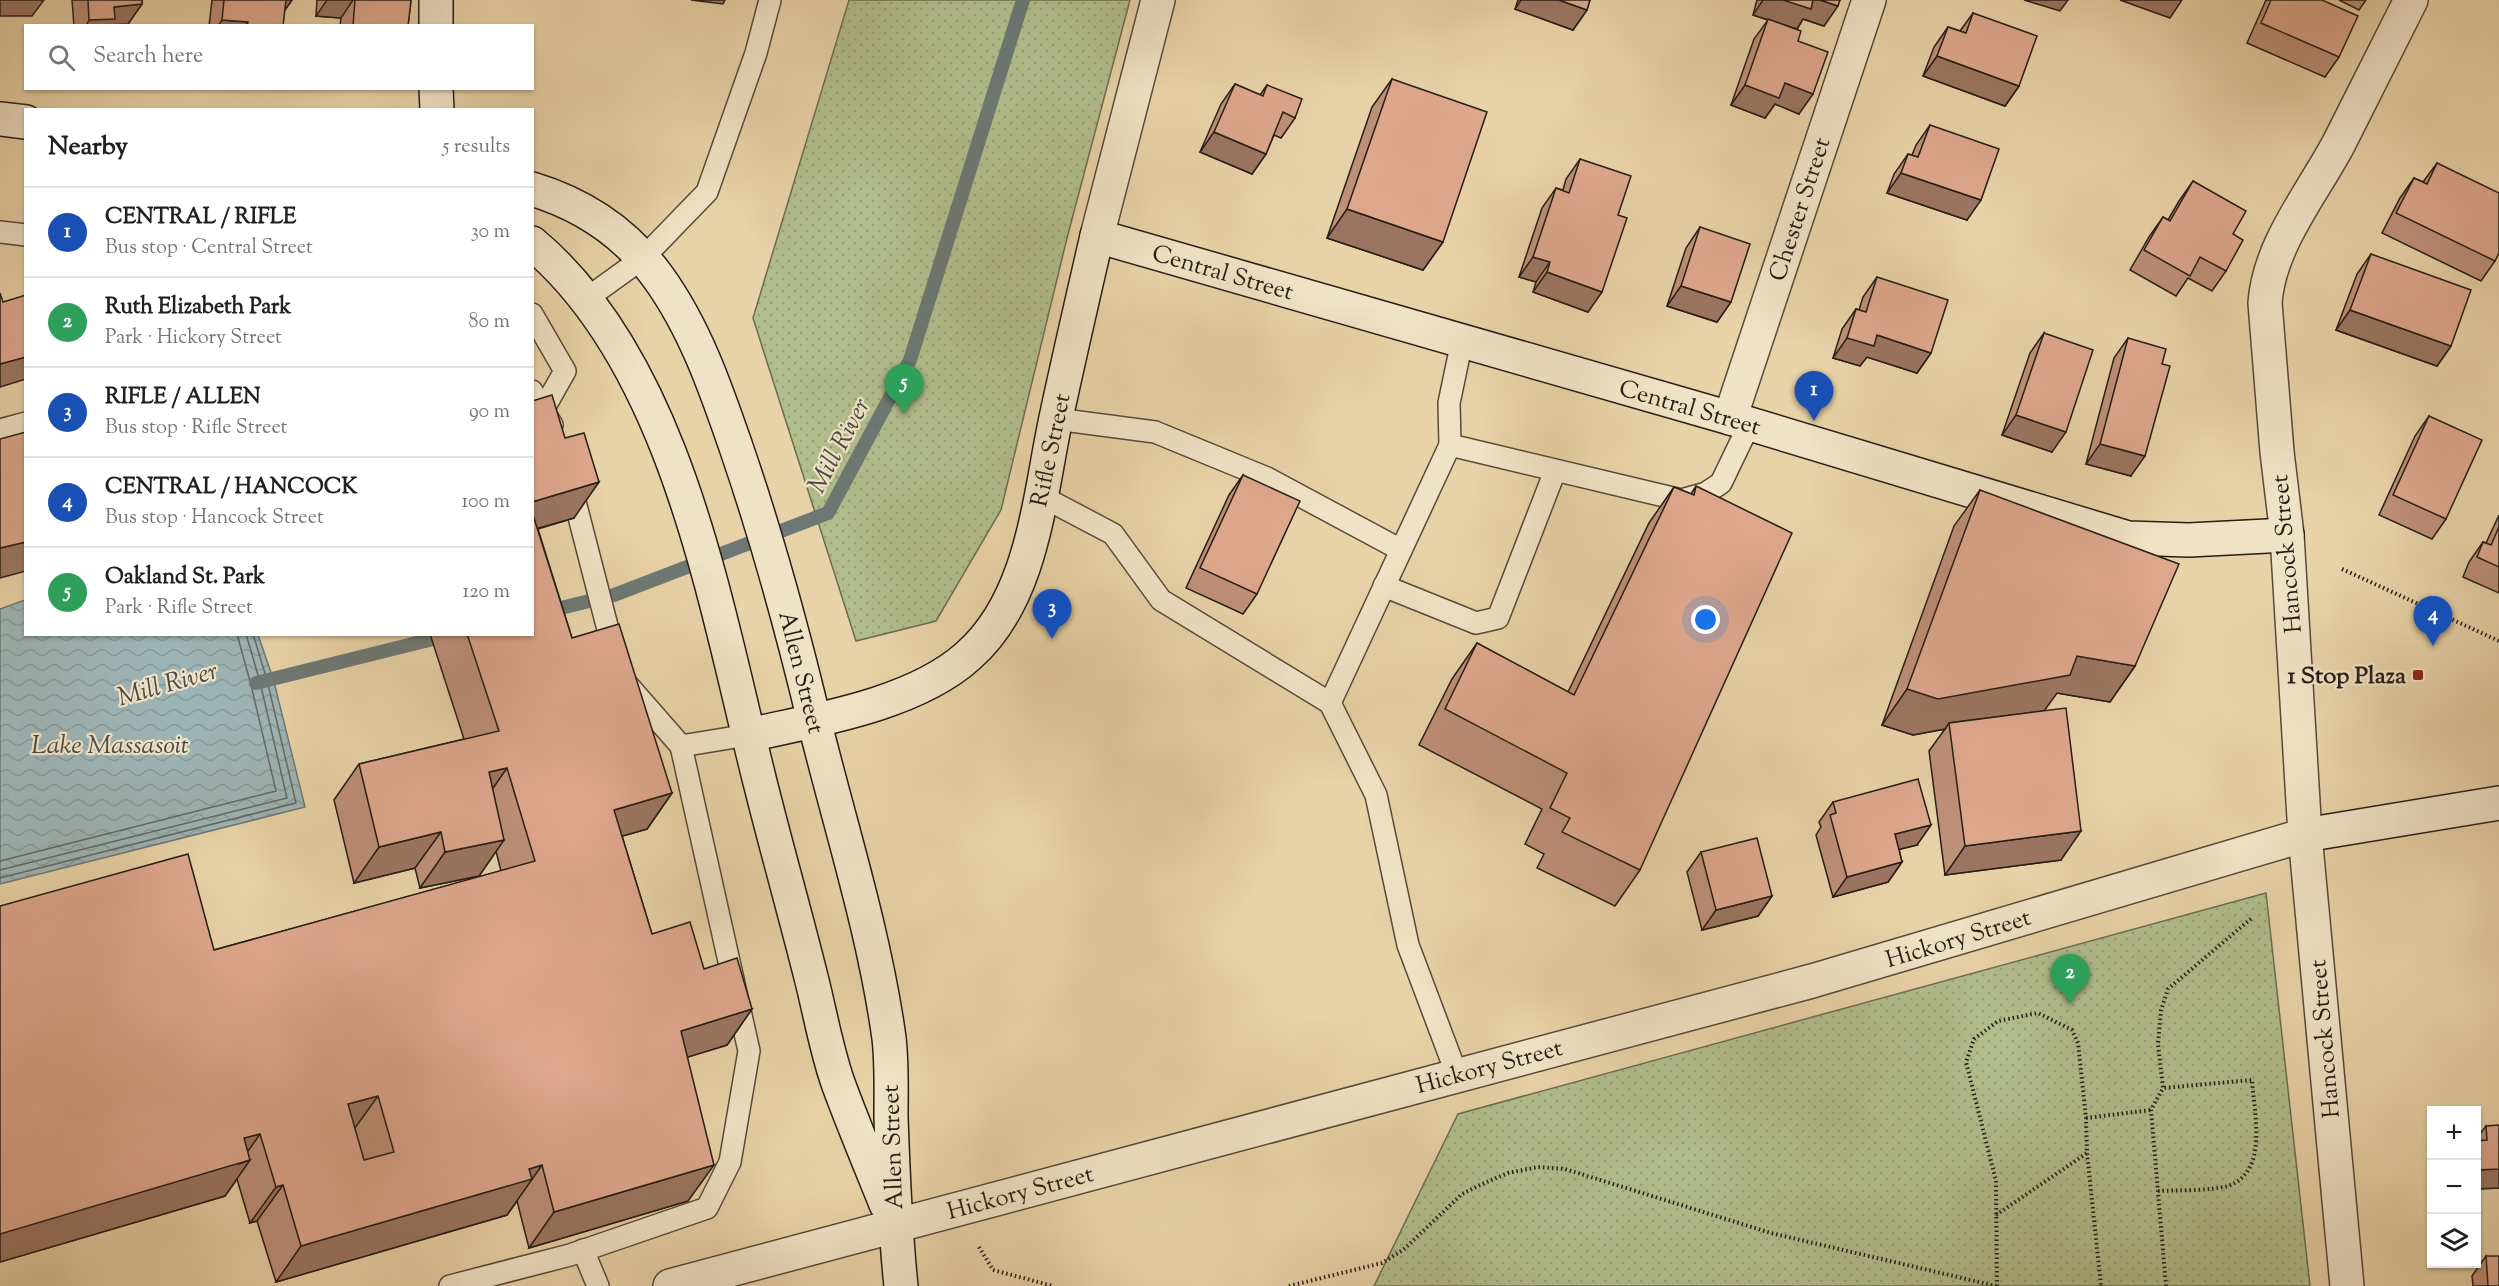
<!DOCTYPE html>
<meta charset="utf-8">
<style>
:root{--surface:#fff;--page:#f2f2f2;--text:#202124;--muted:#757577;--line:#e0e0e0;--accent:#8f2418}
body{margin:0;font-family:"Sorts Mill Goudy",serif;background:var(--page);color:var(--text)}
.controls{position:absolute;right:18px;bottom:18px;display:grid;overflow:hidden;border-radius:0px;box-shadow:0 2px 4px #0004}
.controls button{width:54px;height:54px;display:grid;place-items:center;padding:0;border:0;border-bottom:2px solid var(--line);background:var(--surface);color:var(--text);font:30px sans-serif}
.you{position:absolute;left:1706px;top:620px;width:21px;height:21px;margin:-15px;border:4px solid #fff;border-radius:50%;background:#1a73e8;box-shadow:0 0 0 9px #1a73e833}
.badge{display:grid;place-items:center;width:39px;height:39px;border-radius:50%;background:var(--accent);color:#fff;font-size:20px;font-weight:700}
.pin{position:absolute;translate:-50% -50px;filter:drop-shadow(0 2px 3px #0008)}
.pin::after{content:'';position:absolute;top:32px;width:21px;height:18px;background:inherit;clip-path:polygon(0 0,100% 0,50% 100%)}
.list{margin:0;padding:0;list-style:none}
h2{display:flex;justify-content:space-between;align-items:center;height:78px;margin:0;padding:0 24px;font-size:26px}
h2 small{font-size:20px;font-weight:400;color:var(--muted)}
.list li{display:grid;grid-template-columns:39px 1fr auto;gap:18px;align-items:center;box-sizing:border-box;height:90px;padding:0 24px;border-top:2px solid var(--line)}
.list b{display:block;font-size:22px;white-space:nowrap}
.list p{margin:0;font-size:20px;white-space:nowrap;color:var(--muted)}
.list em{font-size:20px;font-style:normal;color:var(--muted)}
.icon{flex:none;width:33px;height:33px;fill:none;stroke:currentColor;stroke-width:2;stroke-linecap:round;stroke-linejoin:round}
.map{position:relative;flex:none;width:2499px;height:1286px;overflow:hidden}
.search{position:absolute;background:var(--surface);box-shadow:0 2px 4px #0004;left:24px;top:24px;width:510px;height:66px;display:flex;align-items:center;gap:15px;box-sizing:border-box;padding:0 21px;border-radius:0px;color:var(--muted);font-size:22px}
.panel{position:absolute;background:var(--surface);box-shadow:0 2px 4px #0004;left:24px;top:108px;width:510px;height:528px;border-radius:0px}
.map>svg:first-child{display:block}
.park{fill:url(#park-dots);stroke:#6c6d50;stroke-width:1.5}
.water{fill:url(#water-waves);stroke:#6d7874;stroke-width:1.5}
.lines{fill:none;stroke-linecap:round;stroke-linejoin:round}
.shore{stroke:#626864;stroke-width:1.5}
.stream{stroke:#6d7874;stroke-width:14}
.service-casing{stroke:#564a3a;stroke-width:24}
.minor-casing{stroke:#564a3a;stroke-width:36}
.tertiary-casing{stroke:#564a3a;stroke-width:36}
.secondary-casing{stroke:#261d15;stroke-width:36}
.path{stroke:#261d15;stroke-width:4;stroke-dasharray:1.5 3;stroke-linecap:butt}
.service{stroke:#f0e2c6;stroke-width:21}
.minor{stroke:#f0e2c6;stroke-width:33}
.tertiary{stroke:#f0e2c6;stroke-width:33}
.secondary{stroke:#f0e2c6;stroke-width:33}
.wall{fill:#be9078;stroke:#261d15;stroke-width:1.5}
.shaded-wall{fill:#9b7562;stroke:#261d15;stroke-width:1.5}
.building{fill:#dda78c;stroke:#261d15;stroke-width:1.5;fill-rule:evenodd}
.poi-dot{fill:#8f2418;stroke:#f0e2c6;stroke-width:2}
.labels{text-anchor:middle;stroke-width:4.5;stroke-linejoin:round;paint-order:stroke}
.street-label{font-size:24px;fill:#261d15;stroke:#f0e2c6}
.poi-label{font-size:24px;font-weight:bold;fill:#261d15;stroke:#f0e2c6;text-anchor:end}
.water-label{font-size:26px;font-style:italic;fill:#4a4a45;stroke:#f0e2c6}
</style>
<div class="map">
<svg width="2499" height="1286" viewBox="0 0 2499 1286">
<defs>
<pattern id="park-dots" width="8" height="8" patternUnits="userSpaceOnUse" patternTransform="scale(1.5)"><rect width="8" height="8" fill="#b1bd8b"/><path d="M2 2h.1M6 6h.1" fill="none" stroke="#98a277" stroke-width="1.8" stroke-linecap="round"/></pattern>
<pattern id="water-waves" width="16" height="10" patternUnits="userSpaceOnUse" patternTransform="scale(1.5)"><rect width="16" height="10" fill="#9db4b4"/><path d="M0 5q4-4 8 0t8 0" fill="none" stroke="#879a9a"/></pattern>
</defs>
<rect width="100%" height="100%" fill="#e8d2a7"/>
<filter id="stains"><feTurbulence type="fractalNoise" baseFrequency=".00333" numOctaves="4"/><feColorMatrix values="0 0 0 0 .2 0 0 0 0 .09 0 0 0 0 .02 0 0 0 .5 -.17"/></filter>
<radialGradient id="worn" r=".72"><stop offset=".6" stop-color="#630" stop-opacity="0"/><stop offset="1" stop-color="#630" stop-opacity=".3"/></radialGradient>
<!-- park -->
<g class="park">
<path d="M849,0H1130L1067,238L1001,510L936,621L856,641L753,318Z"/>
<path d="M2266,893L2310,1286H1374L1458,1114Z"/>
</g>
<!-- water -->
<path class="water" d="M25,600L26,634L258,635L273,678L305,807L0,884V609Z"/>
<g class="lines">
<!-- shore -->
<g class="shore">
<path d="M0,861L276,791L251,685L237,634"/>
<path d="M0,870L287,798L260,682L246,634"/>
<path d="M0,878L296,803L267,680L253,634"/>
</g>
<!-- stream -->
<g class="stream">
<path d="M532,615L614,595L828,513L910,360L1023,0"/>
<path d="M256,683L453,634"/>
</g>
<defs>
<g id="service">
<path d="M0,232L26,235"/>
<path d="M586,299L643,258L707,192L756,53L770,0"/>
<path d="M532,314L565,371L543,410"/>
<path d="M1462,341L1449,403L1450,445L1681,500L1706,493L1721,483L1749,425"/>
<path d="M532,391L552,425"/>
<path d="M1056,419L1155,432L1267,478L1401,550"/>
<path d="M0,430L26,423"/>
<path d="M571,486L614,653"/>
<path d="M1041,496L1113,534L1161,600L1330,703L1376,795L1408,945L1457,1075"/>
<path d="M1384,586L1476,623L1498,618L1555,471"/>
<path d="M625,682L681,746L748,735"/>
<path d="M1330,703L1450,445"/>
<path d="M583,1250L598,1286"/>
<path d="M450,1286L570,1255L707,1208L730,1162L749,1051L681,746"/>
</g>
<g id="minor">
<path d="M1097,236L1158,0"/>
<path d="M1730,418L1869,0"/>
</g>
<g id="tertiary">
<path d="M670,1286L1812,981L2305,835"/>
<path d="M2347,1286L2305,835L2287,535L2277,452L2265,303C2269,245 2312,194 2339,143C2363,96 2387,48 2411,0"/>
</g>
<g id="secondary">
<path d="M436,0V26"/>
<path d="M436,88L437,110"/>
<path d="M0,119L26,122"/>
<path d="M532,189C585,205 626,233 658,277C695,328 716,389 736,447C767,537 792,628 814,720C840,826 874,930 889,1038C892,1064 891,1091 891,1117C893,1174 895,1230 901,1286"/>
<path d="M532,243C678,365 716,610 761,786C777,850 795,913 811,977C820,1012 826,1049 838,1083C853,1124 870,1164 886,1204"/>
<path d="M748,735C817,720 915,704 968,656C1033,599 1039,498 1056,418C1069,357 1083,297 1097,236L1730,418L2128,538L2189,540L2287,535"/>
<path d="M2305,835L2499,803"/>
</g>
</defs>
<!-- service casing -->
<use href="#service" class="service-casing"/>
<!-- minor casing -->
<use href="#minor" class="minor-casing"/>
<!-- tertiary casing -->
<use href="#tertiary" class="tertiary-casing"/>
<!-- secondary casing -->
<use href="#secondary" class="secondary-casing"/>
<!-- path -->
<g class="path">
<path d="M2342,569L2499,641"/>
<path d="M2086,1118L2151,1110"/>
<path d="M2158,1191C2177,1190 2211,1191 2228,1186C2269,1172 2254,1113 2252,1080L2163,1088"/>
<path d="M1996,1215L2087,1153"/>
<path d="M979,1247L993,1270L1053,1286"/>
<path d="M1289,1286L1382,1263L1403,1250L1462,1194L1480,1185L1508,1173L1538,1167L1565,1169L1771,1233L1996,1286"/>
<path d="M1997,1286L1996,1181L1966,1062L1974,1039L1998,1021L2038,1013L2072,1030L2078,1043L2086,1118L2087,1153L2101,1286"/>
<path d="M2166,1286L2151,1110L2163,1088L2158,1044L2161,1010L2168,989L2253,917"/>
</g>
<!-- service -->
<use href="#service" class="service"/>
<!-- minor -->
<use href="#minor" class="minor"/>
<!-- tertiary -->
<use href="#tertiary" class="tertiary"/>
<!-- secondary -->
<use href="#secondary" class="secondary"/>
</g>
<!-- wall -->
<g class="wall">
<path d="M72,0H142V4L128,24L115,26H74Z"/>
<path d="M212,0H292L284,11L283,26H209Z"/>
<path d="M317,0H411L408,26H340L341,18L316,16Z"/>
<path d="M1518,0H1590L1587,10L1573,30L1515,9Z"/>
<path d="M1757,0H1840L1824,26L1803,19L1797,29L1798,41L1799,114L1775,104L1765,118L1731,105L1754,39L1768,20L1753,15Z"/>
<path d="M2266,0H2322L2339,57L2325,77L2247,43Z"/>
<path d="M2339,0H2366L2359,10Z"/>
<path d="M1973,13L2019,86L2005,106L1923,76L1934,47L1948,27L1960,31Z"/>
<path d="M1392,79L1443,242L1423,270L1327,238L1372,107Z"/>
<path d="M1235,84L1260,95L1267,85L1295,118L1281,138L1274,135L1266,154L1252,174L1200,152L1221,104Z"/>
<path d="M1930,125L1967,220L1887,193L1894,174L1908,154L1912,155L1916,145Z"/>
<path d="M1580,159L1618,215L1588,312L1533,292L1536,282L1519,277L1542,208L1556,188L1563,190L1566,179Z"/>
<path d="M2437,163L2495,261L2481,281L2382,233L2400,198L2414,178L2423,182Z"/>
<path d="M2193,181L2233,234L2226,271L2212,291L2188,278L2176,296L2130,270L2149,237L2163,217L2168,220L2179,201Z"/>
<path d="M1700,227L1731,302L1717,322L1667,306L1686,248Z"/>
<path d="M2371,254L2451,346L2437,366L2336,330L2357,274Z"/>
<path d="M1877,277L1931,353L1917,373L1867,357L1860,366L1833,358L1842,329L1856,309L1859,310L1863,297Z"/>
<path d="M2044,333L2052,452L2002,435L2030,353Z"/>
<path d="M2128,338L2162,364L2131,476L2086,464L2114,358Z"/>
<path d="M532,401L574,518L538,529L572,638L672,793L647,829L622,836L652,934L704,969L752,1009L727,1045L687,1057L688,1201L529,1248L517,1201L507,1215L276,1282L257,1221L250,1223L237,1179L225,1196L0,1262V906L214,950L501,871L496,851L479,876L420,888L415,868L354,883L334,800L359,764L464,739L430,634H532Z"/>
<path d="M2429,416L2446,519L2432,539L2379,515L2415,436Z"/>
<path d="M1243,475L1257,594L1243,614L1186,588L1229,495Z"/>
<path d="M1696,486L1640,870L1615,906L1537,868L1544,854L1525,844L1542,809L1419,745L1452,679L1477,643L1568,692L1649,523L1674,487L1691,494Z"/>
<path d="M1980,490L2135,666L2110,702L2057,693L2044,710L2061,860L1945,875L1929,751L1945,729L1913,735L1882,725L1954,526Z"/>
<path d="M2499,515V593L2463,577L2469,562L2483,542L2486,543Z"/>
<path d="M1833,802L1917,845L1899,849L1902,862L1888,882L1833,897L1816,835L1821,827L1819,822Z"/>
<path d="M1701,852L1772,896L1758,916L1702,930L1687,872Z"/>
<path d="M2486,1126L2499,1188L2476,1189V1139Z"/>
<path d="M2486,1256L2499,1286H2473L2472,1276Z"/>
</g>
<!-- shaded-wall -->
<g class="shaded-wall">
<path d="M0,0H44L32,16H0Z"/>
<path d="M283,0H292L280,17Z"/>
<path d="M327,0H353L341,18L316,16Z"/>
<path d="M691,0H725L723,4Z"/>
<path d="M1521,0H1559L1587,10L1573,30L1515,9Z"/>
<path d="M1763,0H1820L1838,6L1824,26L1803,19L1797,29L1753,15Z"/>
<path d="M2024,0H2068L2060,11Z"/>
<path d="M2120,0H2182L2170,18Z"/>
<path d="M142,4L128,24L86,26L89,20L114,7Z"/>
<path d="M222,20L248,22L245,26H218Z"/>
<path d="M1937,56L2019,86L2005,106L1923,76Z"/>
<path d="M1785,83L1813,94L1799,114L1775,104L1765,118L1731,105L1745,85Z"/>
<path d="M1214,132L1266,154L1252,174L1200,152Z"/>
<path d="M1901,173L1981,200L1967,220L1887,193Z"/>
<path d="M1347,209L1443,242L1423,270L1327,238Z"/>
<path d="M1533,257L1550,262L1536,282L1519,277Z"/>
<path d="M1547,272L1602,292L1588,312L1533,292Z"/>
<path d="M1681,286L1731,302L1717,322L1667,306Z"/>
<path d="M2350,310L2451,346L2437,366L2336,330Z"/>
<path d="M1877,335L1931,353L1917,373L1867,357L1860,366L1833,358L1847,338Z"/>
<path d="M26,357V379L0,387V364Z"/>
<path d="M2016,415L2066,432L2052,452L2002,435Z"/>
<path d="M2100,444L2145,456L2131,476L2086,464Z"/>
<path d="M599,482L574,518L532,530V502Z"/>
<path d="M26,542V571L0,578V548Z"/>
<path d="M2077,656L2135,666L2110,702L2057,693L2044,711L1949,723L1945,729L1913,735L1882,725L1907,689Z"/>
<path d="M507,768L482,804L489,772Z"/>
<path d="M672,793L647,829L588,846L614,810Z"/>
<path d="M1931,825L1917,845L1881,854L1895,834Z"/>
<path d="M2081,831L2061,860L1945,875L1965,846Z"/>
<path d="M441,832L415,868L354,883L379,847Z"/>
<path d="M504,840L479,876L420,888L445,852Z"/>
<path d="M1902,862L1888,882L1833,897L1847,877Z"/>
<path d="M1772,896L1758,916L1702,930L1716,910Z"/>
<path d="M752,1009L727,1045L656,1067L681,1031Z"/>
<path d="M378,1096L352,1132L348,1104Z"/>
<path d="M260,1134L239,1164L250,1160L225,1196L0,1262V1234L244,1138Z"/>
<path d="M542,1165L507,1215L276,1282L301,1246Z"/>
<path d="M714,1165L688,1201L529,1248L554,1212Z"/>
<path d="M2499,1169V1188L2476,1189V1170Z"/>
<path d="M283,1185L257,1221L250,1223L276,1187Z"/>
</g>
<!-- building -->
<g class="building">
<path d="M88,0H142V4L114,7L115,19L89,20Z"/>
<path d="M224,0H286L283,26H247L248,22L222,20Z"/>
<path d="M355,0H411L408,26H353Z"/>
<path d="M1559,0H1590L1587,10Z"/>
<path d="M1783,0H1813L1811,9Z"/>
<path d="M1820,0H1840L1838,6Z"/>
<path d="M2271,0H2322L2358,16L2339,57L2261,23Z"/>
<path d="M1973,13L2037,36L2019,86L1937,56L1948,27L1966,33Z"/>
<path d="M1768,19L1801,31L1798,41L1828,52L1813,94L1785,83L1779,98L1745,85Z"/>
<path d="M1392,79L1487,112L1443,242L1347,209Z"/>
<path d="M1235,84L1263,96L1267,85L1302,99L1295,118L1283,112L1266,154L1214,132Z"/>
<path d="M1930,125L1999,149L1981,200L1901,173L1908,154L1918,157Z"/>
<path d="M1580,159L1631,176L1618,215L1627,218L1602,292L1547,272L1550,262L1533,257L1556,188L1569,193Z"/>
<path d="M2437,163L2499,193V253L2495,261L2396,213L2414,178L2427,184Z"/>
<path d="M2193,181L2246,211L2233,234L2243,240L2226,271L2200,257L2190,276L2144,250L2163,217L2170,221Z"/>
<path d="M1700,227L1750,244L1731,302L1681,286Z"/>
<path d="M2371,254L2471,290L2451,346L2350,310Z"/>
<path d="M1877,277L1948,300L1931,353L1877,335L1874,346L1847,338L1856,309L1866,312Z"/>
<path d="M0,293L3,302L26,295V357L0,364Z"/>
<path d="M2044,333L2093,350L2066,432L2016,415Z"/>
<path d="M2128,338L2166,349L2162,364L2170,366L2145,456L2100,444Z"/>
<path d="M552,395L565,438L584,433L599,482L532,502V401Z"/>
<path d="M2429,416L2482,440L2446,519L2393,495Z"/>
<path d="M26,432V542L0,548V439Z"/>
<path d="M1243,475L1300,501L1257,594L1200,568Z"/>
<path d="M1696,486L1792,533L1640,870L1562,832L1570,818L1550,808L1567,773L1445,709L1477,643L1574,695L1674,487L1694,495Z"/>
<path d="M1980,490L2179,564L2135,666L2077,656L2070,675L1938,699L1907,689Z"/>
<path d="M532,512L572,638L619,624L672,793L614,810L652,934L690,922L704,969L737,958L752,1009L681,1031L714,1165L554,1212L542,1165L529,1169L532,1179L301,1246L283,1185L276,1187L260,1134L244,1138L250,1160L0,1234V906L188,854L214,950L535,861L507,768L489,772L504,840L445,852L441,832L379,847L359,764L499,731L467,634H532ZM378,1096L394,1152L364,1160L348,1104Z"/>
<path d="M2499,527V567L2477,557L2483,542L2491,545Z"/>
<path d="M2066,708L2081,831L1965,846L1949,723Z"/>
<path d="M1918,779L1931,825L1895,834L1902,862L1847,877L1830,815L1836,813L1833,802Z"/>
<path d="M1757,838L1772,896L1716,910L1701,852Z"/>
<path d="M2499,1125V1169L2476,1170V1141L2487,1140L2486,1126Z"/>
<path d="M2486,1256H2499V1286H2488Z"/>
</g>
<!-- markers -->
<rect class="poi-dot" x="2412" y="669" width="12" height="12" rx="3"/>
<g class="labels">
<!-- street labels -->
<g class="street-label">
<text transform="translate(1799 209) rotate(-72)" y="8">Chester Street</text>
<text transform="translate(1223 272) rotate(16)" y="8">Central Street</text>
<text transform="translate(1690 407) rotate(16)" y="8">Central Street</text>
<text transform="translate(1050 450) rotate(-78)" y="8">Rifle Street</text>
<text transform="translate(2286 554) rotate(-95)" y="8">Hancock Street</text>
<text transform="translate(802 672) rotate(76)" y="8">Allen Street</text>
<text transform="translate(1958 938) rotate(-17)" y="8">Hickory Street</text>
<text transform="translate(2324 1039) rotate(-95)" y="8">Hancock Street</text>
<text transform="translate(1489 1066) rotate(-15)" y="8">Hickory Street</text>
<text transform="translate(892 1147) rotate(-92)" y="8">Allen Street</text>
<text transform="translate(1020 1192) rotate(-15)" y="8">Hickory Street</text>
</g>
<!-- poi labels -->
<g class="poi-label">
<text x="2406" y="683">1 Stop Plaza</text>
</g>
<!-- water labels -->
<g class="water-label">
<text transform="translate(838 445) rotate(-62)" y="9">Mill River</text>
<text transform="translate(167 683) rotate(-16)" y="9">Mill River</text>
<text x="110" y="753">Lake Massasoit</text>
</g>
</g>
<rect width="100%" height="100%" filter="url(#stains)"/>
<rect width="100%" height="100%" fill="url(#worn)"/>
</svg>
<div class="controls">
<button>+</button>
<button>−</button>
<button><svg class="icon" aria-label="layers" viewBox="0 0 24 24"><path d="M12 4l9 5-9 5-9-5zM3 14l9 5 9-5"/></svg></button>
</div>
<div class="you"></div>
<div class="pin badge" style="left:1814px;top:421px;background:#1a4fb4">1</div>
<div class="pin badge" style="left:2070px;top:1004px;background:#2e9e5b">2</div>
<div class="pin badge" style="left:1052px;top:639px;background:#1a4fb4">3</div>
<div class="pin badge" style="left:2433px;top:646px;background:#1a4fb4">4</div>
<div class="pin badge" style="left:904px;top:414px;background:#2e9e5b">5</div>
<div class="search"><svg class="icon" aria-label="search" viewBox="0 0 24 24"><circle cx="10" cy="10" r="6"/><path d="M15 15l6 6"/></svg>Search here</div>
<section class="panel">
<h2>Nearby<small>5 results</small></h2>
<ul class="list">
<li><span class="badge" style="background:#1a4fb4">1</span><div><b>CENTRAL / RIFLE</b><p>Bus stop · Central Street</p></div><em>30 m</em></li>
<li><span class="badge" style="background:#2e9e5b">2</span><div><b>Ruth Elizabeth Park</b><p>Park · Hickory Street</p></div><em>80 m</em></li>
<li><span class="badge" style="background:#1a4fb4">3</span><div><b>RIFLE / ALLEN</b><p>Bus stop · Rifle Street</p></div><em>90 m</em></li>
<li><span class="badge" style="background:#1a4fb4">4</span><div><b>CENTRAL / HANCOCK</b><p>Bus stop · Hancock Street</p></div><em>100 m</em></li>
<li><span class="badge" style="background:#2e9e5b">5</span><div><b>Oakland St. Park</b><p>Park · Rifle Street</p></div><em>120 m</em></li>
</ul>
</section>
</div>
